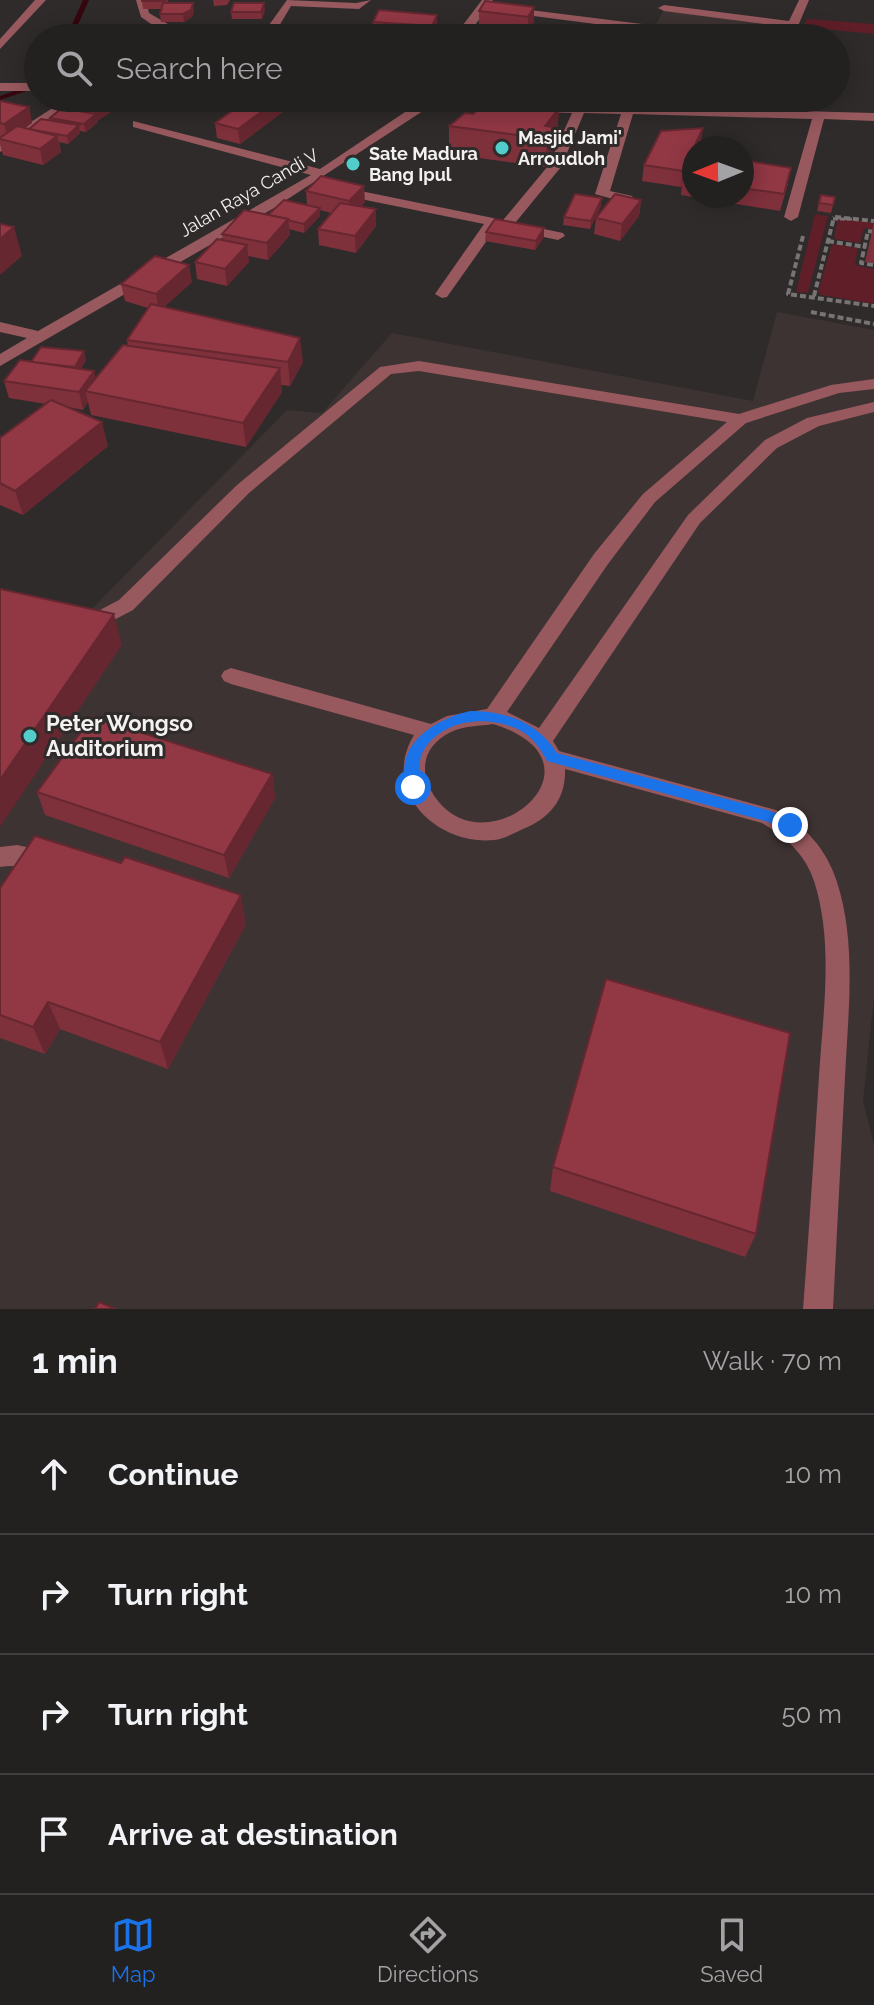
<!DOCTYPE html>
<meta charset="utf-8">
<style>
:root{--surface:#232020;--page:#2b2829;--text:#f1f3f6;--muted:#a3a3a5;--line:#403e3e;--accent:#1a73e8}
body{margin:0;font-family:Raleway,sans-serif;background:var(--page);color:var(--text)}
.compass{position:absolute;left:682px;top:136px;width:72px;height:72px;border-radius:50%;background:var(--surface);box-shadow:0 4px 20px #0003;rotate:269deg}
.stop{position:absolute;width:24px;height:24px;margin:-18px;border:6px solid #1a73e8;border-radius:50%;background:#fff}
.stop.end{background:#1a73e8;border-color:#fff;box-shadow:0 2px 8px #0008}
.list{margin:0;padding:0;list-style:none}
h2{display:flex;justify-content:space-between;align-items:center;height:104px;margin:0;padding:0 32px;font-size:34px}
h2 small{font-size:26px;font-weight:400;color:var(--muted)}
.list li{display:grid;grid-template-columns:52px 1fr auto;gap:24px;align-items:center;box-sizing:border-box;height:120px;padding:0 32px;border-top:2px solid var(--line)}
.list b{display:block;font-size:30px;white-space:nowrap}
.list em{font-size:26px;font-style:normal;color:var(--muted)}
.icon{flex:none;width:44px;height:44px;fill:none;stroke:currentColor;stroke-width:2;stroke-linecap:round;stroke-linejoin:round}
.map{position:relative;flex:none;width:874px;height:1309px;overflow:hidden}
.search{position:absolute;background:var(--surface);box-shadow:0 4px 20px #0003;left:24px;right:24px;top:24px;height:88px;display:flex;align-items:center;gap:20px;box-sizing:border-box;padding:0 28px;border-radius:44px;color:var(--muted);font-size:30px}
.sheet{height:584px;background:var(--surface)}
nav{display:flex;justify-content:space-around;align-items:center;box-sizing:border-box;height:112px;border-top:2px solid var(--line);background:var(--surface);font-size:22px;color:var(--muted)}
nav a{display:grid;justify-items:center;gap:4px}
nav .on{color:var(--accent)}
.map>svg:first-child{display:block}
.built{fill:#3e3333}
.green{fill:#5f1e28}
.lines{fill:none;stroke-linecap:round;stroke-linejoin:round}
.stream{fill:#35060f;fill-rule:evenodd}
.path-far1{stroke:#787474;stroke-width:3;stroke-dasharray:5 2;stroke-linecap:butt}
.path{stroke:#787474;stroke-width:4;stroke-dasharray:6 3;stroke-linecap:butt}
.minor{fill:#97595e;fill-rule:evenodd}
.wall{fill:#7e303b}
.shaded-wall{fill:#662730}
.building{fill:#923845;stroke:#662730;stroke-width:2}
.route{fill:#1a73e8}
.poi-dot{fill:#52cdcc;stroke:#2f2b2b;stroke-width:3}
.labels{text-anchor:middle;stroke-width:6;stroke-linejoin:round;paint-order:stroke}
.far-poi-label{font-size:18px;font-weight:bold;fill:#f4f1f1;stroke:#2f2b2b;text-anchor:start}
.far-street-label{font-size:18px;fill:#f4f1f1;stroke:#2f2b2b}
.poi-label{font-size:22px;font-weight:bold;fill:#f4f1f1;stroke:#2f2b2b;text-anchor:start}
</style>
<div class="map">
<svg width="874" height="1309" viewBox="0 0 874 1309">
<rect width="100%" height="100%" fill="#2f2b2b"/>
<!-- built -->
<g class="built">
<path d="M664,10L786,25L780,38H648Z"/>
<path d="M777,312L874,330V996L863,1101L874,1145V1309H0V590L90,611L287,410L322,413L392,333L753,401Z"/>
</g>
<!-- green -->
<g class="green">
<path d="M807,19L874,24V34L803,27Z"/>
<path d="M624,98H728L726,108L621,107Z"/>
<path d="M815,214L828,216L808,293L796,292Z"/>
<path d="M842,218L874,223V230L864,228L860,243L834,239L838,219Z"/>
<path d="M832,244L858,248L855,265L874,269V304L821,295L818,292Z"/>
</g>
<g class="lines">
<!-- stream -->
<g class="stream">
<path d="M83,0H89L72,38H66Z"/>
<path d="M38,83V87L0,100V96Z"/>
</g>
<!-- path-far1 -->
<path class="path-far1" d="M833,219H855"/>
<!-- path -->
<g class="path">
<path d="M835,217L874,221"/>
<path d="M874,232L868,231L861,263L874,265"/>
<path d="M803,236L788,294L874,306"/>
<path d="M828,241L865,247"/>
<path d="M814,296L834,217"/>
<path d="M811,312L874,324"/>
</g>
<!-- minor -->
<g class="minor">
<path d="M35,0H46L0,49V39Z"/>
<path d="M136,0H146L149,13L168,24L269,25L287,0L356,3L371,0L359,9L291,6L272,38H260L265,31L168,30L154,26L141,17Z"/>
<path d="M482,0H493L473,28L531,35L537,38L468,34L465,38H453Z"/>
<path d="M799,0H809L793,38H781L786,27L664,11L658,8L664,5L789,21Z"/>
<path d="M506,7L650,25L656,28L650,31L502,12L500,10Z"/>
<rect x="0" y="83" width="38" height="8"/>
<path d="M68,98H82L0,152V142Z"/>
<path d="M320,98L874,113V121L824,119L798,217L791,221L784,217L812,119L633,114L610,191L632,196L634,199L627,203L595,194L621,114L584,113L561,167L511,228L506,229L499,225L548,166L572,113L426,109L274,208L0,366V354L27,338L0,332V322L38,331L311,175L133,127V121L320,169L411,108L326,102Z"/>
<path d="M341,187L493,218L500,222L447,297L442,298L435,294L484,224L336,194V188Z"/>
<path d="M520,224L563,233L565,236L558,240L515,231L513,228Z"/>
<path d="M419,361L739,414L831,385L874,379V389L839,393L746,423L655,502L608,564L507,712L539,728L688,515L765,440L807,418L874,402V412L819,426L777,448L700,523L553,741L559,751L776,810C806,827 826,848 837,882C857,944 848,1013 845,1077C841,1154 837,1232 833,1309H803C809,1231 814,1154 819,1076C823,1012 834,943 814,881C805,854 786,837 762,823L565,769C566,799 550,818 523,829C514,833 504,839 494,840C437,846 380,791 414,735L231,684L224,681L221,676L224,671L231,668L431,724L447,716L487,709L594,554L643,494L727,422L419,371L391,374L249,493L133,610L112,621L86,627L76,620L79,615L100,610L119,600L237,485L380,367ZM493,724C614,761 491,868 438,801C418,776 420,747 451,732C463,726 480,726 493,724Z"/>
<path d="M17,845L55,853L58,860L55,867C39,872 19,863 0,867V847Z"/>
</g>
</g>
<!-- wall -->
<g class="wall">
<path d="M168,0L167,3L194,11L192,17L184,22H161L160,14L162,9H143L142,1Z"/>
<path d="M213,0H230L227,5L214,6Z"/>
<path d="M534,7V22L528,32L479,26V11Z"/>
<path d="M265,10L262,19H232L231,12Z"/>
<path d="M437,15V30L433,38H396L373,36V22Z"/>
<path d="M61,98L131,99L97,121L98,122L86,132L80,131V133L68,144L59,142L61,152L43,165L3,155L0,144V101L29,107L32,123L25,128L30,130L51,121L50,118L63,108Z"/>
<path d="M250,98H288V108L240,144L217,138L215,123Z"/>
<path d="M542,99L541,105L559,108L557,136L553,141L552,155L545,167L449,154V126L473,114L513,100Z"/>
<path d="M701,144L694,148V196H742V160L788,184L780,211L681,195L682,184L681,187L642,181L644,165Z"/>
<path d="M306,191L365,202L360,207L376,226L356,253L319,245L318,229L331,213L320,210V216L304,233L289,229L290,235L268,260L248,256L249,262L227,286L197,279L195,262L223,240L222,234L268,215L307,205Z"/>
<path d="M821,195L835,197L831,213L817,211Z"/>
<path d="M641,200L639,216L620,241L594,234L596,218Z"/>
<path d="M601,206L590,229L563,225L564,217Z"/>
<path d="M874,222V263L865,262Z"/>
<path d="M486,232L544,237L535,250L485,241Z"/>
<path d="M192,282L164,307L303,362L290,386L281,385L282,392L246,447L91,415L88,402L83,410L68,407L108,446L23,515L0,505V438L46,404L9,398L4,381L31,362L86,360L81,369L96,378L128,346L127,340L148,308L125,301L121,284Z"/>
<path d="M272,774L275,798L229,878L45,815L37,792Z"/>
<path d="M0,888L246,924L168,1069L60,1029L45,1054L0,1038Z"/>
<path d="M553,1167L756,1234L745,1257L550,1191Z"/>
</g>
<!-- shaded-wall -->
<g class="shaded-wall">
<path d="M193,3L194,11L192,17L184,22L183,14Z"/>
<path d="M264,3L265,10L262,19L261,12Z"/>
<path d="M534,7V22L528,32V17Z"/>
<path d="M437,15V30L433,38H432V26Z"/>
<path d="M105,98L131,99L97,121L98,122L86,132L84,124L94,116L93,106Z"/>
<path d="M280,98H288V108L240,144L238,129Z"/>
<path d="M29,107L32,123L8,140L4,124Z"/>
<path d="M559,108L557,136L553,141L552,155L545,167L547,139L545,126Z"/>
<path d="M79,125L80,133L68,144L67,136Z"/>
<path d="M703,128L701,144L699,148H694V159L683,179L681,187L683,171Z"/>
<path d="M57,136L61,152L43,165L40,149Z"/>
<path d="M364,186L365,202L350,217L349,201Z"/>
<path d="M602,198L601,206L590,229L591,221Z"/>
<path d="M641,200L639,216L620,241L622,224Z"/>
<path d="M320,208V216L304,233V224Z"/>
<path d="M376,209V226L356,253L355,236Z"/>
<path d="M288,219L290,235L268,260L267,243Z"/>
<path d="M14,227L22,256L0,275V239Z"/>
<path d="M544,228V237L535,250L536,241Z"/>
<path d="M247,245L249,262L227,286L225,269Z"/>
<path d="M189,265L192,282L159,311L156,294Z"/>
<path d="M300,338L303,362L290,386L288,362Z"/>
<path d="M84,351L86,360L77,376L75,367Z"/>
<path d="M280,368L282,392L246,447L243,423Z"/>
<path d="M94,371L98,388L85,391L88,402L83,410L79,392Z"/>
<path d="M102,422L108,446L23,515L15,491Z"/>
<path d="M114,614L122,645L0,827V780Z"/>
<path d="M272,774L275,798L229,878L224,855Z"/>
<path d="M241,895L246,924L168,1069L160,1042Z"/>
<path d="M48,1002L60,1029L45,1054L33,1027Z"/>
</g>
<!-- building -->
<g class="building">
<rect x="142" y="0" width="23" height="1"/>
<path d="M485,1L534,7L528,17L479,11Z"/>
<path d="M163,3H193L191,10L183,14H160Z"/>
<path d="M234,3H264L261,12H231Z"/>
<path d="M379,10L437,15L432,26L373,22Z"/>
<path d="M64,98H105L93,106Z"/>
<path d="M250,98H280L238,129L215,123Z"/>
<path d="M490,98H503L513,100L515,98H538L542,99L537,104L559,108L545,126L554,127L547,139L449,126L465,113L473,114Z"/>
<path d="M0,101L29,107L4,124L0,123Z"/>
<path d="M62,108L96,114L84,124L50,118Z"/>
<path d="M41,119L79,125L67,136L29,129Z"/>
<path d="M17,126L57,136L40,149L0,139V138Z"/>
<path d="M703,128L683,171L644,165L661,131Z"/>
<path d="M694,153V181L683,179Z"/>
<path d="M742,160L791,168L784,194L742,188Z"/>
<path d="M321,176L364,186L349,201L306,191Z"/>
<path d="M575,194L602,198L591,221L564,217Z"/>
<path d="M615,194L641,200L622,224L596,218Z"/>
<path d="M821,195L835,197L833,205L819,203Z"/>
<path d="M284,200L320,208L304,224L287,220L288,219L268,215Z"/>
<path d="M340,203L376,209L355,236L318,229Z"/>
<path d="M244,210L288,219L267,243L222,234Z"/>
<path d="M495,219L544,228L536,241L486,232Z"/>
<path d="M0,224L14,227L0,239Z"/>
<path d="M217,239L247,245L225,269L195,262Z"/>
<path d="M155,256L189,265L156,294L121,284Z"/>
<path d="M151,304L300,338L288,362L127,340Z"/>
<path d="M123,345L280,368L243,423L85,391Z"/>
<path d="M41,347L84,351L75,367L31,362Z"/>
<path d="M20,360L94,371L79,392L4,381Z"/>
<path d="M51,400L102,422L15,491L0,483V438Z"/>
<path d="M0,589L114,614L0,780Z"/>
<path d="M92,717L272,774L224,855L37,792Z"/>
<path d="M35,836L121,863L125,857L241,895L160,1042L48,1002L33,1027L0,1015V888Z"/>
<path d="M606,979L790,1033L756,1234L553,1167Z"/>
<path d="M99,1302L116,1309H95Z"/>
</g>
<!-- route -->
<path class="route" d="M470,711C506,711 537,722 557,753L768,810L795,821L797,825L790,831L765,821L547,761C541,750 534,739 523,732C492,715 447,717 425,748C415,762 423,776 418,791H408C391,746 433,720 470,711Z"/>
<!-- markers -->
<g class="poi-dot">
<circle cx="502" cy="148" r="8"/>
<circle cx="353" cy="164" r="8"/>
<circle cx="30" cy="736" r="8"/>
</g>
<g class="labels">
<!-- far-poi labels -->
<g class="far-poi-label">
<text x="518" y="144">Masjid Jami'<tspan x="518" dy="21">Arroudloh</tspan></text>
<text x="369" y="160">Sate Madura<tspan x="369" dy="21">Bang Ipul</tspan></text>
</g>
<!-- far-street labels -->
<g class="far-street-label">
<text transform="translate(249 193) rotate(-30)" y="6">Jalan Raya Candi V</text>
</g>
<!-- poi labels -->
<g class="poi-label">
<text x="46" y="731">Peter Wongso<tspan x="46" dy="25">Auditorium</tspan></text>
</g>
</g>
</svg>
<svg class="compass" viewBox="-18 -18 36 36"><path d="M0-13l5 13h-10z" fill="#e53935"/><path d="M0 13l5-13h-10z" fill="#a3a3a5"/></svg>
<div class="stop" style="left:413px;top:787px"></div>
<div class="stop end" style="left:790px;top:825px"></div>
<div class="search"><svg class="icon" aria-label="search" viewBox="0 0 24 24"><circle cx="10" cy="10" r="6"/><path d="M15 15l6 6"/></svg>Search here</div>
</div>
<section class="sheet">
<h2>1 min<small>Walk · 70 m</small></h2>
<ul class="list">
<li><svg class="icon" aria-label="ahead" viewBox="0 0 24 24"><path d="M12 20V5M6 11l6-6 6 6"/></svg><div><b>Continue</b></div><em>10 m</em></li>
<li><svg class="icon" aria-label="right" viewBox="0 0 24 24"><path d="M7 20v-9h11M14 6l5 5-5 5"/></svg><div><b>Turn right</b></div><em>10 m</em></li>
<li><svg class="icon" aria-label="right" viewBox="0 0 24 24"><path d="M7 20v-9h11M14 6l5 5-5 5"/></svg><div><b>Turn right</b></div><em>50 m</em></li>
<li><svg class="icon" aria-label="arrive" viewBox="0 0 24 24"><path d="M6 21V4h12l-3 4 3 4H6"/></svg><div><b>Arrive at destination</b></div></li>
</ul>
</section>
<nav>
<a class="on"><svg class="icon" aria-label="map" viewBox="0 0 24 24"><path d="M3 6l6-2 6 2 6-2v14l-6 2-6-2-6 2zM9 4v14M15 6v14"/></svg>Map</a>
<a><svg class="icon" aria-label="directions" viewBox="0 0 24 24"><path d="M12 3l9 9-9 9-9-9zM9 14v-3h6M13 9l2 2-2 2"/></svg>Directions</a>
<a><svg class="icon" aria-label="saved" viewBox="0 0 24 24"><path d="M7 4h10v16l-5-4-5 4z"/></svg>Saved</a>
</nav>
